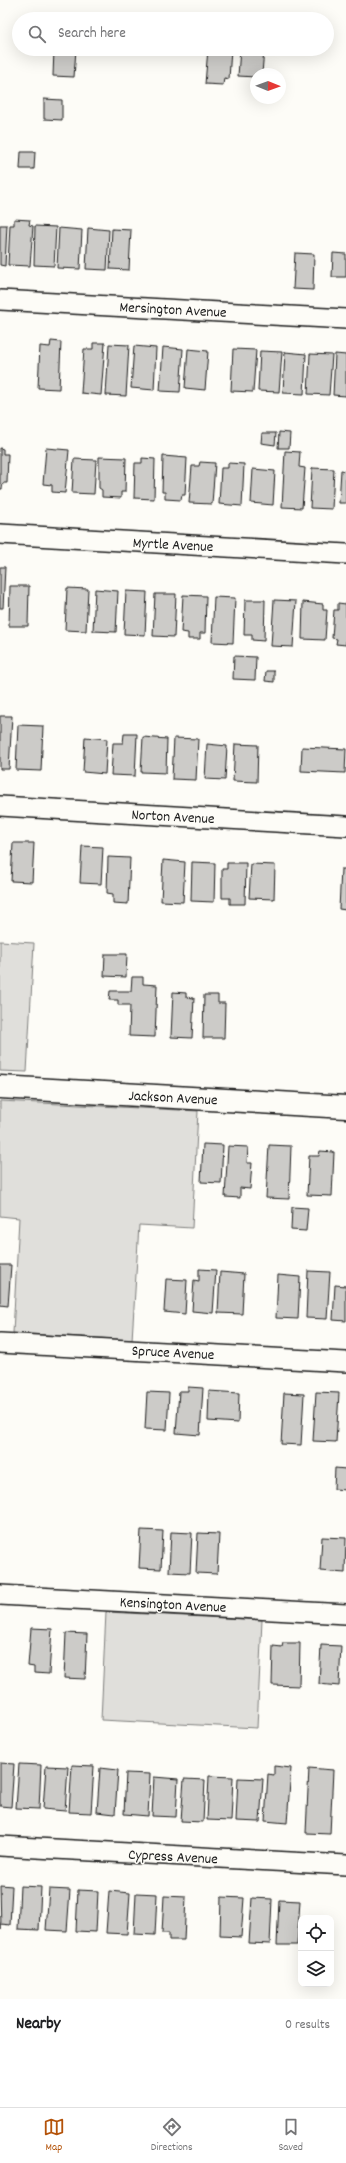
<!DOCTYPE html>
<style>
:root{--surface:#fff;--page:#f6f6f6;--text:#202124;--muted:#757577;--line:#e0e0e0;--accent:#b45309}
body{margin:0;font-family:Dekko,sans-serif;background:var(--page);color:var(--text)}
.controls{position:absolute;right:12px;bottom:12px;display:grid;overflow:hidden;border-radius:8px;box-shadow:0 4px 16px #0002}
.controls button{width:36px;height:36px;display:grid;place-items:center;padding:0;border:0;border-bottom:1px solid var(--line);background:var(--surface);color:var(--text);font:20px sans-serif}
.compass{position:absolute;left:250px;top:68px;width:36px;height:36px;border-radius:50%;background:var(--surface);box-shadow:0 4px 16px #0002;rotate:91deg}
.list{margin:0;padding:0;list-style:none}
h2{display:flex;justify-content:space-between;align-items:center;height:52px;margin:0;padding:0 16px;font-size:17px}
h2 small{font-size:13px;font-weight:400;color:var(--muted)}
.icon{flex:none;width:22px;height:22px;fill:none;stroke:currentColor;stroke-width:2;stroke-linecap:round;stroke-linejoin:round}
.map{position:relative;flex:none;width:346px;height:1999px;overflow:hidden}
.search{position:absolute;background:var(--surface);box-shadow:0 4px 16px #0002;left:12px;right:12px;top:12px;height:44px;display:flex;align-items:center;gap:10px;box-sizing:border-box;padding:0 14px;border-radius:22px;color:var(--muted);font-size:15px}
.sheet{height:108px;background:var(--surface)}
nav{display:flex;justify-content:space-around;align-items:center;box-sizing:border-box;height:56px;border-top:1px solid var(--line);background:var(--surface);font-size:11px;color:var(--muted)}
nav a{display:grid;justify-items:center;gap:2px}
nav .on{color:var(--accent)}
.map>svg:first-child{display:block}
.green{fill:#e0dfdb;stroke:#7e7e7c}
.building{fill:#cccbc8;stroke:#1c1c1c}
.lines{fill:none;stroke-linecap:round;stroke-linejoin:round}
.minor-casing{stroke:#1c1c1c;stroke-width:22}
.tertiary-casing{stroke:#1c1c1c;stroke-width:25}
.minor{stroke:#fdfcf7;stroke-width:19}
.tertiary{stroke:#fdfcf7;stroke-width:22}
.labels{text-anchor:middle;stroke-width:3;stroke-linejoin:round;paint-order:stroke}
.street-label{font-size:15px;fill:#1c1c1c;stroke:#fdfcf7}
</style>
<div class="map">
<svg width="346" height="1999" viewBox="0 0 346 1999">
<rect width="100%" height="100%" fill="#fdfcf7"/>
<filter id="ink" filterUnits="userSpaceOnUse"><feTurbulence type="fractalNoise" baseFrequency=".025" numOctaves="2"/><feDisplacementMap in="SourceGraphic" scale="8" xChannelSelector="R" yChannelSelector="G"/><feConvolveMatrix kernelMatrix="1 2 1 2 8 2 1 2 1" color-interpolation-filters="sRGB"/></filter>
<g filter="url(#ink)">
<!-- green -->
<g class="green">
<path d="M0,941L34,943L27,1072L0,1071Z"/>
<path d="M0,1101L198,1111L192,1228L139,1225L132,1340L13,1333L19,1218L0,1216Z"/>
<path d="M106,1612L262,1620L257,1728L101,1720Z"/>
</g>
<!-- building -->
<g class="building">
<path d="M54,49H76L74,77L53,76Z"/>
<path d="M208,49H231L229,79L224,78L223,85L205,84Z"/>
<path d="M240,49H264L262,74H256V77L238,76Z"/>
<path d="M44,99L62,100V120L44,119Z"/>
<path d="M21,152H35L34,169H20Z"/>
<path d="M14,219L30,220L29,225L33,226L30,266L8,265L10,225H14Z"/>
<path d="M0,225H7L5,266L0,265Z"/>
<path d="M35,226L56,227L54,266L34,265Z"/>
<path d="M59,228L82,230L80,269L57,268Z"/>
<path d="M88,228L109,230L107,270L86,269Z"/>
<path d="M112,229L131,230L129,270L110,269Z"/>
<path d="M295,253L314,254L313,290L293,289Z"/>
<path d="M333,253L346,254V277H332Z"/>
<path d="M51,341L61,342L59,389L38,388L40,346L50,347Z"/>
<path d="M93,343H105L101,395L81,393L84,349H93Z"/>
<path d="M109,344L129,345L126,396L106,395Z"/>
<path d="M134,346L156,348L154,390L131,388Z"/>
<path d="M163,347L183,349L180,392L160,391Z"/>
<path d="M188,349L208,351L205,390L185,388Z"/>
<path d="M233,349L256,350L253,392L231,391Z"/>
<path d="M260,351L282,352L279,392L258,391Z"/>
<path d="M285,352L306,354L304,394L283,393Z"/>
<path d="M310,354L332,355L329,395L308,394Z"/>
<path d="M335,354L346,355V396L333,395Z"/>
<path d="M279,432L290,433L289,448H278Z"/>
<path d="M262,433H276L275,445L261,443Z"/>
<path d="M0,448L3,449V454H8L7,483H3L2,489H0Z"/>
<path d="M46,448L69,450L65,493L52,492V485L43,484Z"/>
<path d="M285,451L300,452L299,467L305,468L302,508L282,507Z"/>
<path d="M163,456L187,458L185,495H182L181,500L165,499V492H162Z"/>
<path d="M99,457L126,458L125,492H121V498L102,497V490L99,488Z"/>
<path d="M142,458L155,459L154,499L134,498L135,463H142Z"/>
<path d="M74,459L96,460L94,494L72,493Z"/>
<path d="M200,462L215,463L212,504L189,503L192,466H199Z"/>
<path d="M228,463L244,464L242,506L219,504L221,468H228Z"/>
<path d="M312,468L334,469L332,509L310,508Z"/>
<path d="M253,469L275,471L273,505L251,503Z"/>
<path d="M341,470L346,471V503H339Z"/>
<path d="M0,567H5L3,608H0Z"/>
<path d="M10,586H29L28,626H9Z"/>
<path d="M67,588L88,589L86,631L65,630Z"/>
<path d="M95,589L118,591L116,632L93,631Z"/>
<path d="M126,591L147,592L145,635L124,634Z"/>
<path d="M155,594H176L174,637L153,636Z"/>
<path d="M183,595L206,596L205,633H200V639H188V633L181,632Z"/>
<path d="M214,597L235,598L233,643L212,642Z"/>
<path d="M245,600H265L264,641L252,640V635H244Z"/>
<path d="M274,600L296,601L293,647L271,646Z"/>
<path d="M303,602L323,604V610H327L325,640L302,639Z"/>
<path d="M338,603L346,604V645L336,644L337,639L332,638L334,610H338Z"/>
<path d="M234,656L256,657L255,680L233,679Z"/>
<path d="M266,671H274V682L265,681Z"/>
<path d="M0,716H12L9,769H0Z"/>
<path d="M18,725L43,726L41,771L16,770Z"/>
<path d="M124,734H137L135,776L111,775L113,743H123Z"/>
<path d="M85,737L107,739L105,774L83,772Z"/>
<path d="M143,737L167,739L166,773L141,772Z"/>
<path d="M174,738L198,739L196,780L172,779Z"/>
<path d="M207,744L227,746L225,780L205,779Z"/>
<path d="M235,744L258,745L257,782L233,781Z"/>
<path d="M302,747L346,749L345,773L301,771Z"/>
<path d="M13,843H34L32,882L11,881Z"/>
<path d="M82,846L103,847L101,884L80,883Z"/>
<path d="M108,857L130,858L128,904L113,903V894L107,893Z"/>
<path d="M163,860L185,862L183,902L161,901Z"/>
<path d="M192,862L215,863L214,902L191,901Z"/>
<path d="M227,863H246L245,904H230V898H222V869H227Z"/>
<path d="M251,864L275,865L274,899L249,898Z"/>
<path d="M341,869H346V910L339,909Z"/>
<path d="M105,954H127L126,977L104,976Z"/>
<path d="M132,977H143V984L157,985L155,1037L129,1036L130,1005H118V1000H109L110,991H131Z"/>
<path d="M173,992L186,993V997L194,998L192,1038L171,1037Z"/>
<path d="M204,995H218V1003H225L224,1038H203Z"/>
<path d="M203,1144L223,1145L221,1183L201,1182Z"/>
<path d="M269,1145L291,1146L289,1199L266,1198Z"/>
<path d="M228,1146L248,1147L247,1163H252L250,1189L240,1188V1198L225,1197Z"/>
<path d="M320,1151L334,1152L332,1196L307,1195L309,1156H319Z"/>
<path d="M292,1207L308,1208L306,1231L291,1230Z"/>
<path d="M0,1265H11L8,1306L0,1305Z"/>
<path d="M199,1269L216,1270L213,1313L192,1311L194,1280L199,1281Z"/>
<path d="M308,1271L330,1272L327,1319L306,1318Z"/>
<path d="M220,1272L244,1274L242,1314L218,1313Z"/>
<path d="M278,1275L300,1277L298,1319L276,1318Z"/>
<path d="M166,1279L187,1280L185,1314L164,1312Z"/>
<path d="M335,1285L346,1286V1321L333,1320Z"/>
<path d="M188,1387L203,1388L200,1435L176,1433L179,1391H188Z"/>
<path d="M209,1391L239,1393L238,1423L208,1421Z"/>
<path d="M147,1392L169,1393L167,1430L145,1429Z"/>
<path d="M316,1392L339,1393L336,1442L313,1441Z"/>
<path d="M284,1393L304,1394L301,1445L281,1444Z"/>
<path d="M335,1468L346,1469V1490L334,1489Z"/>
<path d="M141,1530L163,1531L161,1569L139,1568Z"/>
<path d="M171,1532L192,1533L190,1573L169,1572Z"/>
<path d="M198,1533L219,1534L217,1574L196,1573Z"/>
<path d="M322,1537L346,1538L345,1573L320,1571Z"/>
<path d="M31,1628L52,1629L49,1674L34,1673V1667L28,1666Z"/>
<path d="M66,1633L87,1634L85,1679L64,1678Z"/>
<path d="M283,1643H300L299,1686L272,1685L273,1646L282,1647Z"/>
<path d="M321,1645L341,1646L339,1686L319,1684Z"/>
<path d="M0,1763L14,1764L11,1807L0,1806Z"/>
<path d="M19,1764L41,1765L39,1809L16,1808Z"/>
<path d="M72,1765L94,1766L91,1813L69,1812Z"/>
<path d="M46,1766L68,1767L65,1811L43,1809Z"/>
<path d="M274,1766L291,1768L287,1823L265,1821L268,1774L274,1775Z"/>
<path d="M100,1768L118,1770L115,1814L97,1812Z"/>
<path d="M309,1768L333,1770L330,1834L306,1833Z"/>
<path d="M126,1773L150,1774L148,1816L124,1814Z"/>
<path d="M209,1776L233,1777L231,1821L207,1820Z"/>
<path d="M154,1777L178,1779L176,1817L152,1816Z"/>
<path d="M238,1778L263,1779L260,1822L236,1821Z"/>
<path d="M184,1779L205,1780L203,1822L181,1821Z"/>
<path d="M0,1885L12,1886L10,1925L1,1924V1930Z"/>
<path d="M20,1886L41,1887L39,1930L18,1929Z"/>
<path d="M49,1889L70,1890L67,1931L46,1930Z"/>
<path d="M78,1890L98,1891L96,1932L76,1931Z"/>
<path d="M109,1891L130,1893L127,1934L106,1933Z"/>
<path d="M136,1893L157,1894L155,1935L134,1934Z"/>
<path d="M164,1896L186,1897L184,1940H169V1933H162Z"/>
<path d="M221,1897L244,1898L241,1937L220,1936Z"/>
<path d="M252,1898L272,1899L270,1944L249,1943Z"/>
<path d="M279,1900L300,1901L297,1945H277Z"/>
</g>
<g class="lines">
<defs>
<g id="minor">
<path d="M0,300L346,319"/>
<path d="M0,534L346,554"/>
<path d="M0,806L346,826"/>
<path d="M0,1343L346,1362"/>
<path d="M0,1595L346,1614"/>
<path d="M0,1846L346,1865"/>
</g>
<path id="tertiary" d="M0,1087L346,1107"/>
</defs>
<!-- minor casing -->
<use href="#minor" class="minor-casing"/>
<!-- tertiary casing -->
<use href="#tertiary" class="tertiary-casing"/>
<!-- minor -->
<use href="#minor" class="minor"/>
<!-- tertiary -->
<use href="#tertiary" class="tertiary"/>
</g>
</g>
<g class="labels">
<!-- street labels -->
<g class="street-label">
<text transform="translate(173 309) rotate(3)" y="5">Mersington Avenue</text>
<text transform="translate(173 544) rotate(3)" y="5">Myrtle Avenue</text>
<text transform="translate(173 816) rotate(3)" y="5">Norton Avenue</text>
<text transform="translate(173 1097) rotate(3)" y="5">Jackson Avenue</text>
<text transform="translate(173 1352) rotate(3)" y="5">Spruce Avenue</text>
<text transform="translate(173 1604) rotate(3)" y="5">Kensington Avenue</text>
<text transform="translate(173 1856) rotate(3)" y="5">Cypress Avenue</text>
</g>
</g>
</svg>
<div class="controls">
<button><svg class="icon" aria-label="locate" viewBox="0 0 24 24"><circle cx="12" cy="12" r="6"/><path d="M12 2v4M12 18v4M2 12h4M18 12h4"/></svg></button>
<button><svg class="icon" aria-label="layers" viewBox="0 0 24 24"><path d="M12 4l9 5-9 5-9-5zM3 14l9 5 9-5"/></svg></button>
</div>
<svg class="compass" viewBox="-18 -18 36 36"><path d="M0-13l5 13h-10z" fill="#e53935"/><path d="M0 13l5-13h-10z" fill="#757577"/></svg>
<div class="search"><svg class="icon" aria-label="search" viewBox="0 0 24 24"><circle cx="10" cy="10" r="6"/><path d="M15 15l6 6"/></svg>Search here</div>
</div>
<section class="sheet">
<h2>Nearby<small>0 results</small></h2>
<ul class="list">
</ul>
</section>
<nav>
<a class="on"><svg class="icon" aria-label="map" viewBox="0 0 24 24"><path d="M3 6l6-2 6 2 6-2v14l-6 2-6-2-6 2zM9 4v14M15 6v14"/></svg>Map</a>
<a><svg class="icon" aria-label="directions" viewBox="0 0 24 24"><path d="M12 3l9 9-9 9-9-9zM9 14v-3h6M13 9l2 2-2 2"/></svg>Directions</a>
<a><svg class="icon" aria-label="saved" viewBox="0 0 24 24"><path d="M7 4h10v16l-5-4-5 4z"/></svg>Saved</a>
</nav>
